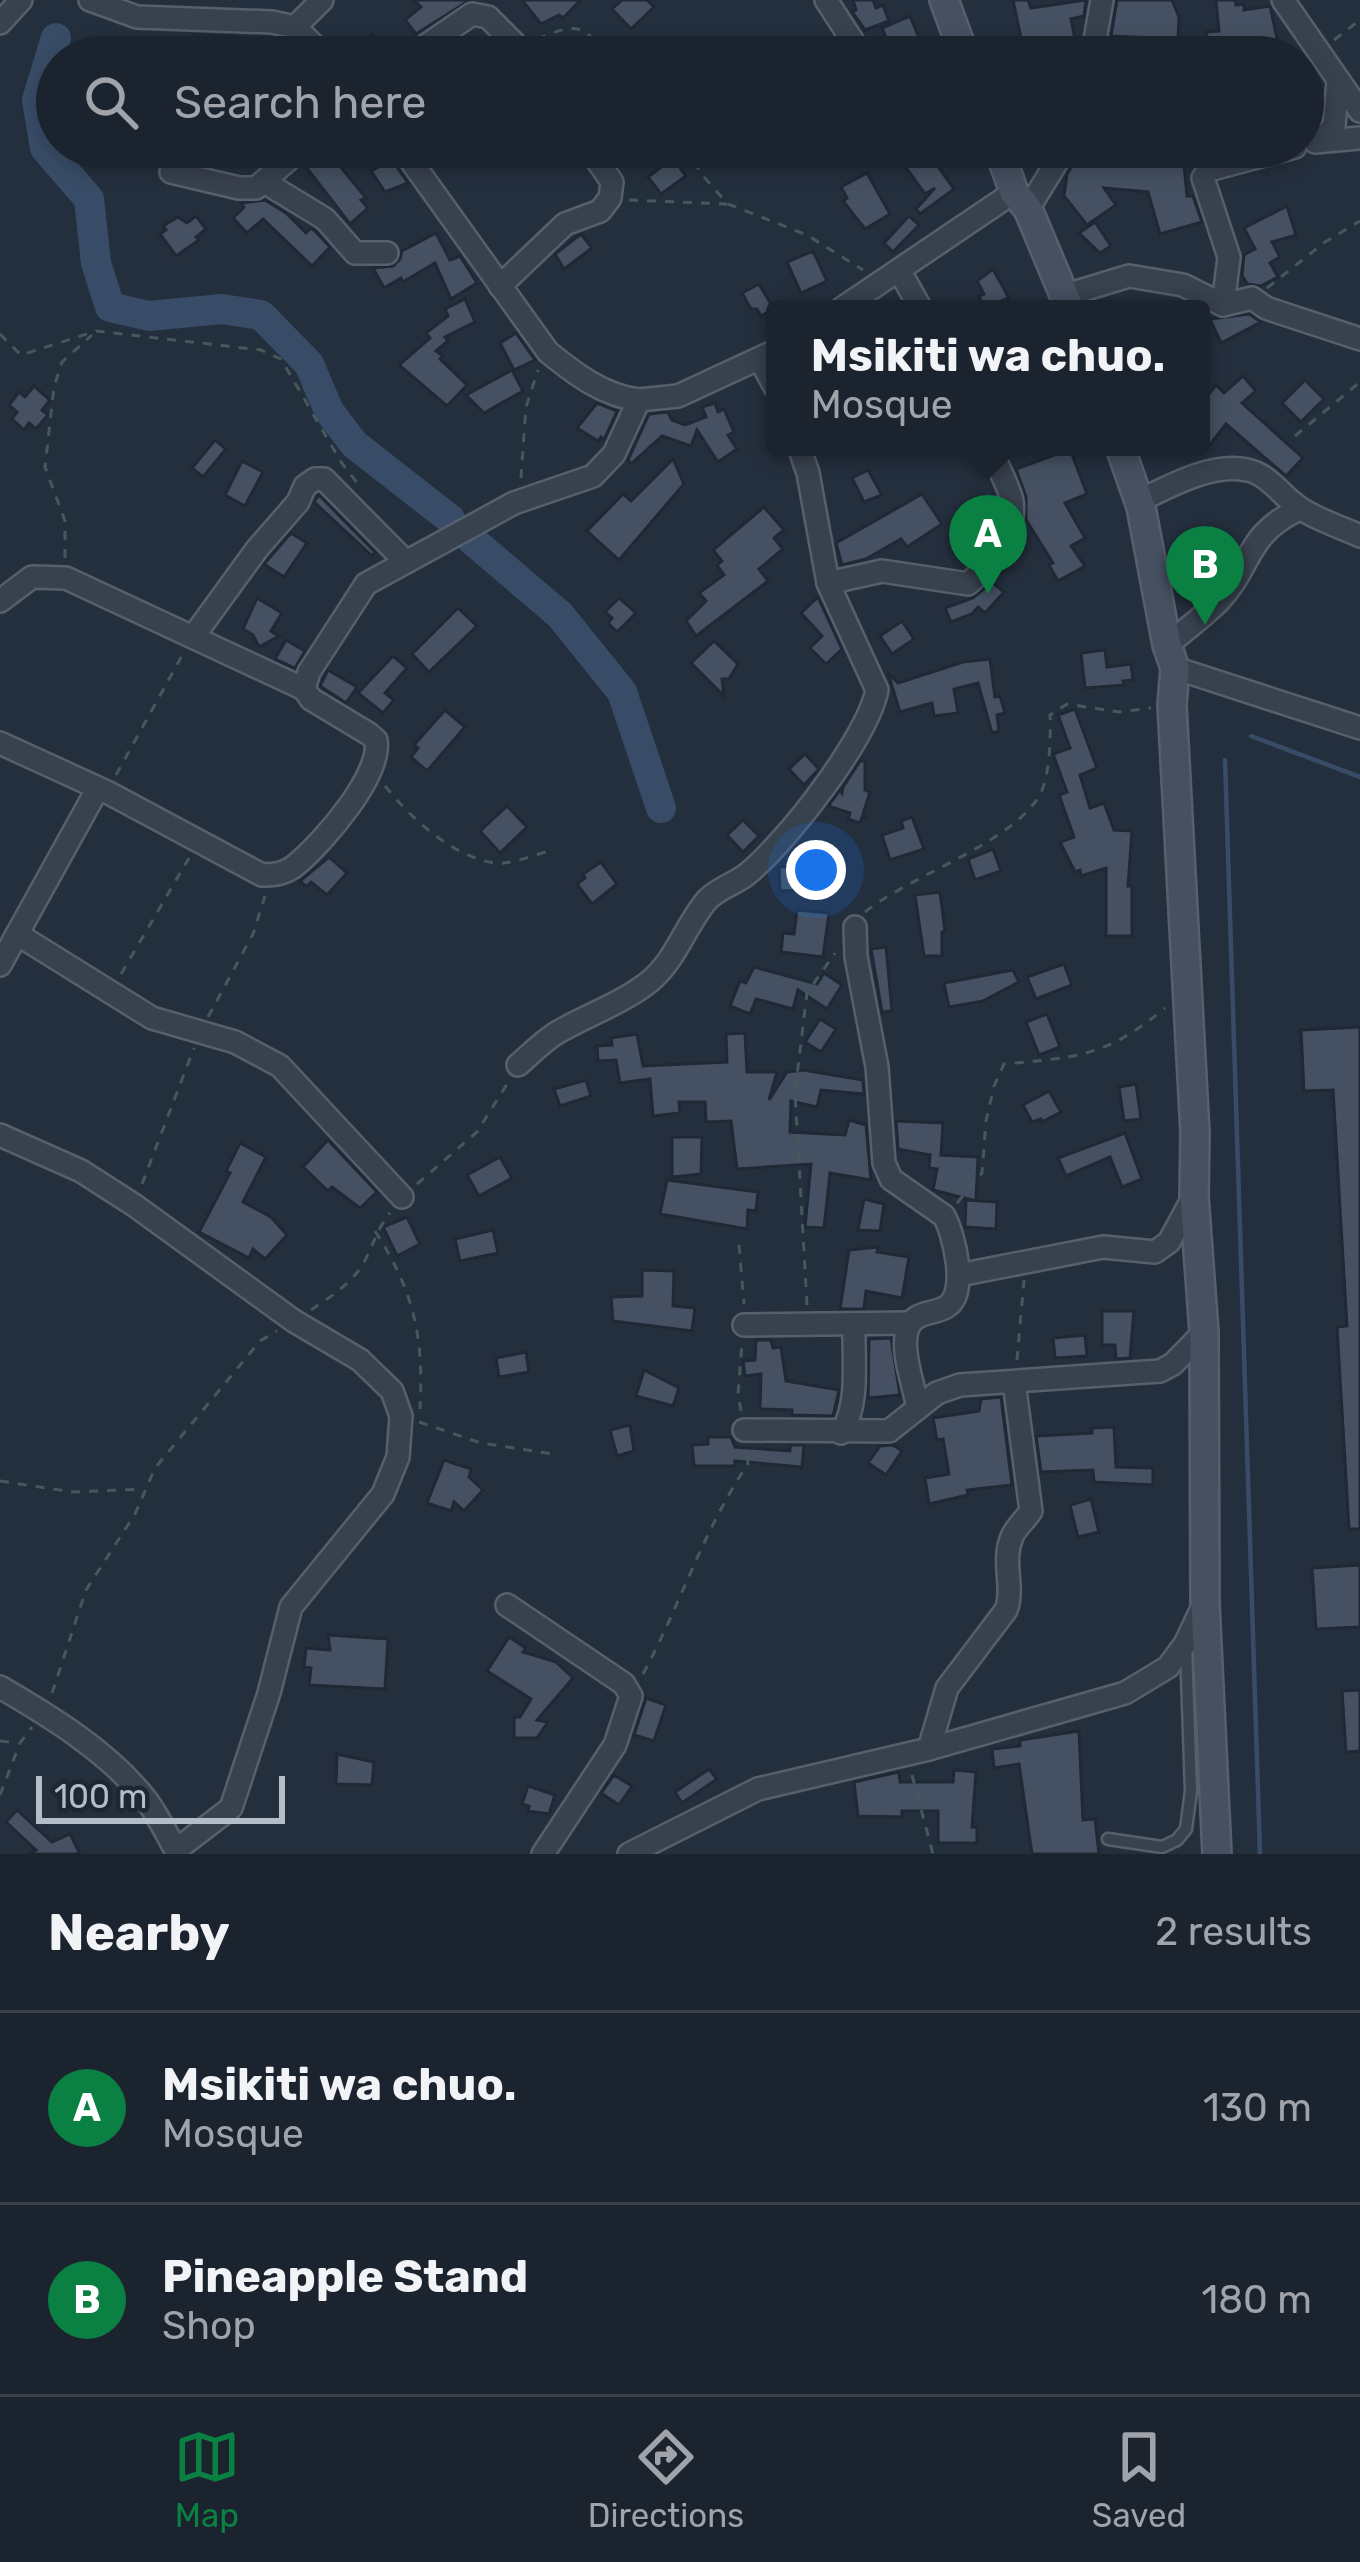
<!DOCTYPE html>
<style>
:root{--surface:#1b232e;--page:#242b36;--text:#f1f3f6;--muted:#a0a4aa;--line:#39404a;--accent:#0b8043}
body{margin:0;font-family:Rubik,sans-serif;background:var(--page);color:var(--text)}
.scale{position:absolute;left:36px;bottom:30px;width:249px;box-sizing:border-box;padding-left:12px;border:6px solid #b4bcc9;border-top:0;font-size:33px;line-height:42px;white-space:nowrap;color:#b4bcc9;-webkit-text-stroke:9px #1d2633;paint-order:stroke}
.you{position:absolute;left:816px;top:870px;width:42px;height:42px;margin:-30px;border:9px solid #fff;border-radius:50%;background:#1a73e8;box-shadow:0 0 0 18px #1a73e833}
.badge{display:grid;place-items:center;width:78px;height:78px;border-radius:50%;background:var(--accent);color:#fff;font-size:39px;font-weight:700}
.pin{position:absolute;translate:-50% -99px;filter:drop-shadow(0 3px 6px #0008)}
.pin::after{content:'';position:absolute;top:63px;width:42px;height:36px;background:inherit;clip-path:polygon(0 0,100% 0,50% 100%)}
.popup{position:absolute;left:766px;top:300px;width:444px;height:156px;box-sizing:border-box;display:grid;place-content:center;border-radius:12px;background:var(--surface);filter:drop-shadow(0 3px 9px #0005);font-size:39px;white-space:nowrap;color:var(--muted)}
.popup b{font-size:45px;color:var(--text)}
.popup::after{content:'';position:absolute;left:50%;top:100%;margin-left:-24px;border:24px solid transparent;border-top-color:var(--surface)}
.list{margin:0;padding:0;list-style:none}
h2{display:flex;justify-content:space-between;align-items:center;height:156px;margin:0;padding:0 48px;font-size:51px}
h2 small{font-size:39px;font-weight:400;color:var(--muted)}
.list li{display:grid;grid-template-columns:78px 1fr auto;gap:36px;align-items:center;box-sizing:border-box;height:192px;padding:0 48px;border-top:3px solid var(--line)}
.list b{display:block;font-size:45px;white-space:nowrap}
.list p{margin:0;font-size:39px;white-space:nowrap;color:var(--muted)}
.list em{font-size:39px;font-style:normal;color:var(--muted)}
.icon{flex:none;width:66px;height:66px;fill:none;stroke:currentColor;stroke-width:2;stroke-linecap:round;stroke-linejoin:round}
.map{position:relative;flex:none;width:1360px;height:1854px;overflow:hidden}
.search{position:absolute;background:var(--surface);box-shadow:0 6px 18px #0003;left:36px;right:36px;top:36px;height:132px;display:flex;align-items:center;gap:30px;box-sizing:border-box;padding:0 42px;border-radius:66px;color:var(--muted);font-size:45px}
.sheet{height:540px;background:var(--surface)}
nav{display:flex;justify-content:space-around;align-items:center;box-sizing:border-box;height:168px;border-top:3px solid var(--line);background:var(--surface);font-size:33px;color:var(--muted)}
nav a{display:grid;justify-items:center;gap:6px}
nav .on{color:var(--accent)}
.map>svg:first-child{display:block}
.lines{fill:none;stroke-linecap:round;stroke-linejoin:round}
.stream{stroke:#394c67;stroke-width:4.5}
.river{stroke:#394c67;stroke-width:30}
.building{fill:#455162;stroke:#1f2835;stroke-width:3}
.service-casing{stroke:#565f6c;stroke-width:15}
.minor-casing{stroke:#565f6c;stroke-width:26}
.secondary-casing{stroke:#565f6c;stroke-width:32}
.path{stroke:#44595c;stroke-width:3;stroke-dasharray:9 9;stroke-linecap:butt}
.service{stroke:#38414e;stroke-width:10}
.minor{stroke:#38414e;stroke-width:21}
.secondary{stroke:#465061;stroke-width:27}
</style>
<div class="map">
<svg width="1360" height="1854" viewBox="0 0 1360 1854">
<rect width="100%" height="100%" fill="#242f3e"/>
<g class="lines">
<!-- stream -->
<g class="stream">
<path d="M1251,736L1360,777"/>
<path d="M1225,760L1260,1854"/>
</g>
<!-- river -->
<g class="river">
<path d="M56,38L37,100L45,148L89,199L96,263L110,307L149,316L222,309L261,315L309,364L329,411L354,444L450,519"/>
<path d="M472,540L560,615L622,692L661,808"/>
</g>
</g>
<!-- building -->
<g class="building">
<path d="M414,0H470L416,34L405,20L421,7Z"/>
<path d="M522,0H581L563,18L559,15L541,24Z"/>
<path d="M622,0H647L654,7L631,29L612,9Z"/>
<path d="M853,0H873L876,8L883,5L889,21L865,30L852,12L856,10Z"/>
<path d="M1013,0H1028L1031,8L1086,0L1084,16L1071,19L1077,49L1053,54L1054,57H1025Z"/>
<path d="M1117,0H1172L1179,17L1178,39L1111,36Z"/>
<path d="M1216,0H1235L1236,5L1244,4V10L1270,6L1281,57H1263L1260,40L1207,47L1206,32L1219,31Z"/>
<path d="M910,16L927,57H894L882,28Z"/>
<path d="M372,34L392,57H342Z"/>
<path d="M193,35L234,36L233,57H207L206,50L194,51Z"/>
<path d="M891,147H924L954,189L920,214L916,209L935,188L925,194Z"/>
<path d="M1141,147L1221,149L1184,164L1187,196H1193L1202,222L1160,234L1148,192L1104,188L1116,205L1087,225L1064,196L1067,174L1080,152L1149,158Z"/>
<path d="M327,150L366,198L361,200L368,208L350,224L306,167Z"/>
<path d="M673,158L686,176L661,194L648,177Z"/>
<path d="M392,160L408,183L385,192L371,171Z"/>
<path d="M867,173L890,214L865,229L843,201L847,198L841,187Z"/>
<path d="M265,200L286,213L306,233L311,228L315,231L330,247L312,266L263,219L247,233L233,218L244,207L241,203Z"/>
<path d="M1287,206L1296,235L1272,242L1280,257L1270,263L1278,277L1261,286L1247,284L1242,275L1244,255L1255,249L1244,228Z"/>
<path d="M196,216L206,229L196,237L199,240L176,256L160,234L166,230L163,226L178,217L187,223Z"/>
<path d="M909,216L919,225L893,252L884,243Z"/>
<path d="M1095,222L1111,246L1100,253L1079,233Z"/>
<path d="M436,233L450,260L460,256L477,283L451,299L435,263L403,282L401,278L384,288L373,268L393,266L400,259L402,251Z"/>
<path d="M581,234L592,248L564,269L555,254Z"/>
<path d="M813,251L827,281L801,293L787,262Z"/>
<path d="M993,269L1009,298L984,308L979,296L984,294L977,281Z"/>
<path d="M759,284L774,309L761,316L757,309H751L742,293Z"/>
<path d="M465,299L475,322L445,337L448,341L436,351L443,356L440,359L467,385L447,406L399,365L430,338L426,333L448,316L445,309Z"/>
<path d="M1249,314L1261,322L1221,343L1210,319Z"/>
<path d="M516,333L535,360L514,370L500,343Z"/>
<path d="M512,370L523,391L484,413L466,395Z"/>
<path d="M1243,376L1256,391L1242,403L1303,458L1286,476L1226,424L1209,446L1201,440V404L1216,385L1224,393Z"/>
<path d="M1305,380L1324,399L1301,422L1282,403Z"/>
<path d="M34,386L50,400L42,410L48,415L36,429L29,423L24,430L12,419L17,412L9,405L19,392L25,397Z"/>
<path d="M597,403L617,411L604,440L601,437L598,441L577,428Z"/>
<path d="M715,403L718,412L724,409L734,432L728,435L737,449L718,462L697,430L691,446L662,436L631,464L628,460L649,414L668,412L672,420L685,425L706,417L702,407Z"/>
<path d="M215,440L226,449L203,477L192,468Z"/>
<path d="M1070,449L1087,494L1065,503L1085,538L1071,546L1085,566L1058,581L1049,565L1053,563L1026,520V497L1016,469Z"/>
<path d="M673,459L684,484L619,560L587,531L623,494L631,501Z"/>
<path d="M242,461L263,472L245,506L225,495Z"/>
<path d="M868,470L882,495L864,502L852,478Z"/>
<path d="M922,494L942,524L907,547L901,539L866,559L842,565L836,543Z"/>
<path d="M319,495L375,552L372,556L314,502Z"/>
<path d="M764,507L784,530L774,538L783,549L759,569L768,581L696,636L686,621L706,601L699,593L724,575L717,565L722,561L713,550Z"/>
<path d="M291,533L307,543L284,577L264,564Z"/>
<path d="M992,582L1004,592L985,613L978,607L972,614L951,622L945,608L973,598Z"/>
<path d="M818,597L842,649L826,664L810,648L822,636L801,613Z"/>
<path d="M257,598L282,613L271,631L279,636L259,647L253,635L243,629Z"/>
<path d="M619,598L636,613L617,632L608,623L612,618L605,612Z"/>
<path d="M458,608L477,626L429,672L412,654Z"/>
<path d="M902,621L914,639L892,654L880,636Z"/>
<path d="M286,640L305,651L295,668L275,659Z"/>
<path d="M714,641L738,664L729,679H722L724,696L691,663Z"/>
<path d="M1105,650L1107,667L1131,664L1133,680L1123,681L1125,685L1085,688L1081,653Z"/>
<path d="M393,656L407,668L385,693L394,700L383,713L358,693Z"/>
<path d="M990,659L995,697L1000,696L1005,713L997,715L999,731L992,733L978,683L954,689L958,713L934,716L932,703L900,712L888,673L898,683L963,662Z"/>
<path d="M328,670L357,687L346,703L320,686Z"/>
<path d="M1075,709L1097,768L1080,775L1090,808L1104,803L1114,830L1132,831L1128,886H1132V936H1106V868L1081,876L1080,870L1075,872L1060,842L1074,837L1059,795L1067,792L1053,754L1070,748L1058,715Z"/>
<path d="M445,710L465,727L427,771L411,757L418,748L414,745Z"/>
<path d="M805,754L819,769L804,785L789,769Z"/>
<path d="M860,761H865V790L870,792L863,814L867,818L862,817L860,823L848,819L850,813L828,806L840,790L842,793L843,787Z"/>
<path d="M507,806L527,827L500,853L480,831Z"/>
<path d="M912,817L924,849L890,860L882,835L903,828L901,821Z"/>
<path d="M743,820L759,836L743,852L727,835Z"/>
<path d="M993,849L1001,871L975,880L968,859Z"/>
<path d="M329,857L347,873L327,895L311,882L307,887L300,881Z"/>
<path d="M601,862L617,884L592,904L577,884L585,878L583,874Z"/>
<path d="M779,867H805V890L780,891Z"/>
<path d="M940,892L945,931L942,932V956H924L915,895Z"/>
<path d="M797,910L829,913L823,957L781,952L783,933L794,934Z"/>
<path d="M886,947L892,1011L882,1012L871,949Z"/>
<path d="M1064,964L1072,985L1036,999L1027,977Z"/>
<path d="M754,967L817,984L824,973L842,985L827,1009L798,990L793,1009L756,999L750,1014L730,1006L740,981L746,983Z"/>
<path d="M1013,970L1019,982L983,1001L949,1007L944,983Z"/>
<path d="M1047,1014L1060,1047L1039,1055L1026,1022Z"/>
<path d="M820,1019L836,1029L821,1052L805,1042Z"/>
<path d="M1360,1027V1529H1349L1337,1327L1347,1326L1333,1090L1304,1091L1301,1030Z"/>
<path d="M745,1033L747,1072H777L769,1100L787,1072L803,1070L863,1080L864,1094L821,1090L817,1107L791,1101L790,1132L845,1135L849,1120L866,1125L871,1180L830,1173L824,1228L805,1227L811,1164L737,1169L731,1121L706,1122L705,1102H679L680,1113L653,1116L650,1079L620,1083L616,1060L598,1061L597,1046L612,1045L611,1038L637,1034L643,1066L727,1062L726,1034Z"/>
<path d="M586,1080L591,1096L560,1106L554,1089Z"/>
<path d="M1136,1084L1141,1119L1124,1121L1119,1087Z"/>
<path d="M1049,1091L1061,1112L1042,1122L1041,1119L1032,1122L1023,1105Z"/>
<path d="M896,1121L943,1123L941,1155L978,1157L976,1201L933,1190L937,1169L929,1168L930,1155L898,1149Z"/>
<path d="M1125,1133L1142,1179L1122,1187L1110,1157L1066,1176L1058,1158Z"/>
<path d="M672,1137H702L701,1174L672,1177Z"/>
<path d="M328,1140L377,1192L360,1208L332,1187L328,1191L303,1167Z"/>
<path d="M240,1143L266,1157L243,1202L271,1217L287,1235L265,1259L253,1249L249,1258L199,1232L230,1173L226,1171Z"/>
<path d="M500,1157L512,1178L479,1196L467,1175Z"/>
<path d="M667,1180L758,1192L756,1211L748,1210L747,1229L660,1214Z"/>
<path d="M864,1199L884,1204L880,1231L858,1230Z"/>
<path d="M966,1200L997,1202L996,1229L965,1227Z"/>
<path d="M407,1217L420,1244L397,1256L383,1227Z"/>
<path d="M493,1230L498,1253L460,1261L455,1239Z"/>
<path d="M878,1247L877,1252L909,1257L902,1298L866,1291L864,1309H840L849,1250Z"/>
<path d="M642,1270L674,1271L673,1306L695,1308L692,1331L613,1321L611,1297L642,1296Z"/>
<path d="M1102,1311H1134L1130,1358L1116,1359L1115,1345H1102Z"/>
<path d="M1085,1335L1087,1356L1055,1358L1053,1338Z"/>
<path d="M891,1338L900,1395L868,1398L869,1339Z"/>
<path d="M756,1340H771L773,1348L781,1347L786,1381L839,1390L833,1416L792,1415V1410L760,1409L761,1374L745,1376L743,1361L755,1360Z"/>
<path d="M526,1352L529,1372L499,1377L496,1358Z"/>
<path d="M644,1370L679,1388L673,1406L636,1396Z"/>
<path d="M1001,1397L1012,1485L967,1490L968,1495L929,1504L925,1478L949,1474L943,1439L937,1440L933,1418L979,1411L981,1399Z"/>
<path d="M630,1425L634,1451L617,1456L610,1430Z"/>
<path d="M1114,1427L1116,1467L1153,1468V1485L1094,1482L1093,1470L1041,1472L1036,1436L1092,1433V1428Z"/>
<path d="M708,1437H731L735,1447L790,1451V1445H804L802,1467L735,1461V1466H694L692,1445L708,1444Z"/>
<path d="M893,1445L902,1451L886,1475L868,1463L880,1446Z"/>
<path d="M444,1460L471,1469L469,1477L483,1490L464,1511L454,1502L451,1511L427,1503Z"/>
<path d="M1091,1499L1099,1532L1078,1537L1070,1505Z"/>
<path d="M1360,1565V1627L1316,1629L1312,1568Z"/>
<path d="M328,1635L388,1639L385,1689L309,1685L311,1668L304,1667L306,1648L330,1650Z"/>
<path d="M509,1637L526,1648L523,1652L556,1662L573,1678L537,1720L548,1722L537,1738H514V1717H520L531,1699L487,1671Z"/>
<path d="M1360,1690V1751L1346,1752L1342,1691Z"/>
<path d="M646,1698L666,1705L654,1741L634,1735Z"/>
<path d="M1079,1731L1083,1820L1095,1819L1099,1854H1032L1019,1764L994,1768L992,1749L1020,1746V1740Z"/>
<path d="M337,1754L374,1762L372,1785L336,1784Z"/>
<path d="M709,1769L717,1779L682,1803L675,1792Z"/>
<path d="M954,1770L976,1772L972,1827H977V1843H938V1811H902V1817L858,1816L854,1782L899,1772L900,1782H953Z"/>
<path d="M614,1775L632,1786L619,1805L601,1793Z"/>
<path d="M528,1786L555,1795L549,1814L528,1811L529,1806L522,1804Z"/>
<path d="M17,1810L52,1842L70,1834L80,1854H27L36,1850L6,1822Z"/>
</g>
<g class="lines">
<defs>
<path id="service" d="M1108,1839L1162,1847L1177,1840L1186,1829L1191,1791L1186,1647"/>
<g id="minor">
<path d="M90,0L137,17L272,22L295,27L326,57"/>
<path d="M826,0L863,57"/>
<path d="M1283,0L1360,111"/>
<path d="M0,23L21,0"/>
<path d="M295,27L322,0"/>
<path d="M409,57L472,14L488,17L528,57"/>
<path d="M1092,57L1102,0"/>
<path d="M1321,140L1334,126L1338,81"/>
<path d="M1315,142L1360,138"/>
<path d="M401,147L548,352C575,374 604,396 639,400"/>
<path d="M171,172L239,188H256L303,147"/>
<path d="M266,183L325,219L355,253H387"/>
<path d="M1028,209L1066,147"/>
<path d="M899,270L921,309"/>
<path d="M500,286L565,224L600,211L610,198L612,182L588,147"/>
<path d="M1063,296L1129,276L1183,285L1223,305L1252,298L1266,308L1360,339"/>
<path d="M1223,305L1229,257L1203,178L1209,170L1295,147"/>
<path d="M841,309L1014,192"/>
<path d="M760,360L775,387"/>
<path d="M1139,501C1168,487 1212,462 1247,470C1269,474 1282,497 1300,508C1317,520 1341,527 1360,536"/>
<path d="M828,583L882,571L968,584C989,566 1017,531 1012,501C1008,483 996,464 989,447"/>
<path d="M0,601L32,577L66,578L304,689"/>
<path d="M193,637L257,549L298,502L305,486L315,479H324L404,560"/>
<path d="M1167,645C1184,631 1203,617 1219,601C1253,565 1245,534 1300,509"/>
<path d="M1175,668L1360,728"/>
<path d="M0,743L107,792L262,875C276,875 287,873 297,864C324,841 382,775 376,740L369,734L311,699L304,689L309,672L366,584L514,503L593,476L614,454L639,400L678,396L775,351"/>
<path d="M855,927L856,957L877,1067L884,1163L891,1179L944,1216C954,1234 969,1294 946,1307C932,1315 912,1311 907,1331C901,1352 914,1386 918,1408"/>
<path d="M17,934L152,1018L235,1042L280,1066L402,1197"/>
<path d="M0,965L98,788"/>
<path d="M518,1065C531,1054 545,1039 560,1031C590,1014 622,1003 649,982C676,960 685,926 707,900C717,889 734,884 746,875C786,843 867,739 877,690L828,583L808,473L799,447"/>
<path d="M0,1135L81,1171L134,1205L294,1321L360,1360L392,1391L401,1416L398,1457L383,1494L291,1607L269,1693L231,1808L176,1850"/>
<path d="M959,1275L1103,1247L1155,1252L1169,1242L1194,1196"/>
<path d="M744,1325L910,1323"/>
<path d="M744,1430L889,1431L937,1393L960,1385L1160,1371L1173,1364L1204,1332"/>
<path d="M841,1433C860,1405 853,1359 854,1325"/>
<path d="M507,1605L624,1684L631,1696L615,1745L543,1854"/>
<path d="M0,1687C50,1716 107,1751 144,1797C157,1813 167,1835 178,1854"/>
<path d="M929,1749L947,1688L1006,1610C1015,1588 1001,1561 1012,1537C1015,1528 1026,1519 1031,1511L1014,1382"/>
<path d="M629,1854L758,1789L929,1749L1125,1693L1168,1667L1185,1644L1204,1604"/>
</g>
<g id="secondary">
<path d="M944,0L965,57"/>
<path d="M998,147L1014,192L1028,209L1070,309"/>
<path d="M1120,447L1141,507L1167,645L1175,668L1172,705L1195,1133L1194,1196L1204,1332L1205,1603L1217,1854"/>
</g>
</defs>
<!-- service casing -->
<use href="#service" class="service-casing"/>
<!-- minor casing -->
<use href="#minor" class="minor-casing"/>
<!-- secondary casing -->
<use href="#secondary" class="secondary-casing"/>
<!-- path -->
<g class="path">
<path d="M537,39C579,22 581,24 610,57"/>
<path d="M1334,40L1360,20"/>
<path d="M684,147L704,177L728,204L807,235L863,270"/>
<path d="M629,200L727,204"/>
<path d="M1267,288L1325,242L1360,221"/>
<path d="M0,334L21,355L96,331L261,350L281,359L341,462L361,488"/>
<path d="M1295,436L1360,382"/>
<path d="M521,478L526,407L538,370"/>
<path d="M65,558V521L45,467L54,387L62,362L92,335"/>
<path d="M116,775L184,652"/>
<path d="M385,786C411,818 451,856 494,863C510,865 533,855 550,851"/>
<path d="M865,912C913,874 1006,846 1038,798C1050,781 1051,735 1050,715L1067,704L1119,712L1151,708"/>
<path d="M121,974L189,858"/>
<path d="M208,1017L253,934L265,896"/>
<path d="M142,1184L194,1048"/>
<path d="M417,1184L477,1132L509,1081"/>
<path d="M957,1203L982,1173L986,1121L994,1086L1004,1064C1078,1057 1106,1057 1165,1008"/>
<path d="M375,1231C414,1291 424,1337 420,1409"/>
<path d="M739,1245L744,1304"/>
<path d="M807,1305L795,1092L807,993L835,953"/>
<path d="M311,1310C330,1297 350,1285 363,1264C373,1247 376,1230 390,1213"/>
<path d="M1017,1360L1024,1280"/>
<path d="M741,1411L738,1394L742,1343"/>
<path d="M419,1422L481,1443L553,1454"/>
<path d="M0,1481L73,1492L143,1489"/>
<path d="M643,1674C681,1604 703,1530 748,1464L746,1451"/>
<path d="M52,1693L86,1590L135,1514L155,1468L260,1341L277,1331"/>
<path d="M0,1741L18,1743"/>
<path d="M912,1775L933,1854"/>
<path d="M0,1795L20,1743L32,1727"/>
</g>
<!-- service -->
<use href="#service" class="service"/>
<!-- minor -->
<use href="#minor" class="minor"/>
<!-- secondary -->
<use href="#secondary" class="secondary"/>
</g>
</svg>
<div class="scale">100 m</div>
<div class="you"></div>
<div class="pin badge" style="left:988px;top:594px">A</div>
<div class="popup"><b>Msikiti wa chuo.</b>Mosque</div>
<div class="pin badge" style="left:1205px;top:625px">B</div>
<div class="search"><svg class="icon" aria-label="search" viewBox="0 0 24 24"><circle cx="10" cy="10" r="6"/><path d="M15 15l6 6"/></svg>Search here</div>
</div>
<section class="sheet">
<h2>Nearby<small>2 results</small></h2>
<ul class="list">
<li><span class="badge">A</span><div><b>Msikiti wa chuo.</b><p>Mosque</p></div><em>130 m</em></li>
<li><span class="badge">B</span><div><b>Pineapple Stand</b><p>Shop</p></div><em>180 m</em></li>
</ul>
</section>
<nav>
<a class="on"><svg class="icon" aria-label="map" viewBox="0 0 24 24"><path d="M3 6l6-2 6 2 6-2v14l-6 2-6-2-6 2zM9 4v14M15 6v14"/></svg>Map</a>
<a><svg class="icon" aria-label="directions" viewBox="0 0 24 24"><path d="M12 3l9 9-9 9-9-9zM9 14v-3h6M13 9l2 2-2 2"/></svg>Directions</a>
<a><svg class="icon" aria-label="saved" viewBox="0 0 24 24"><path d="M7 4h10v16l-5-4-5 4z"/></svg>Saved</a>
</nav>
